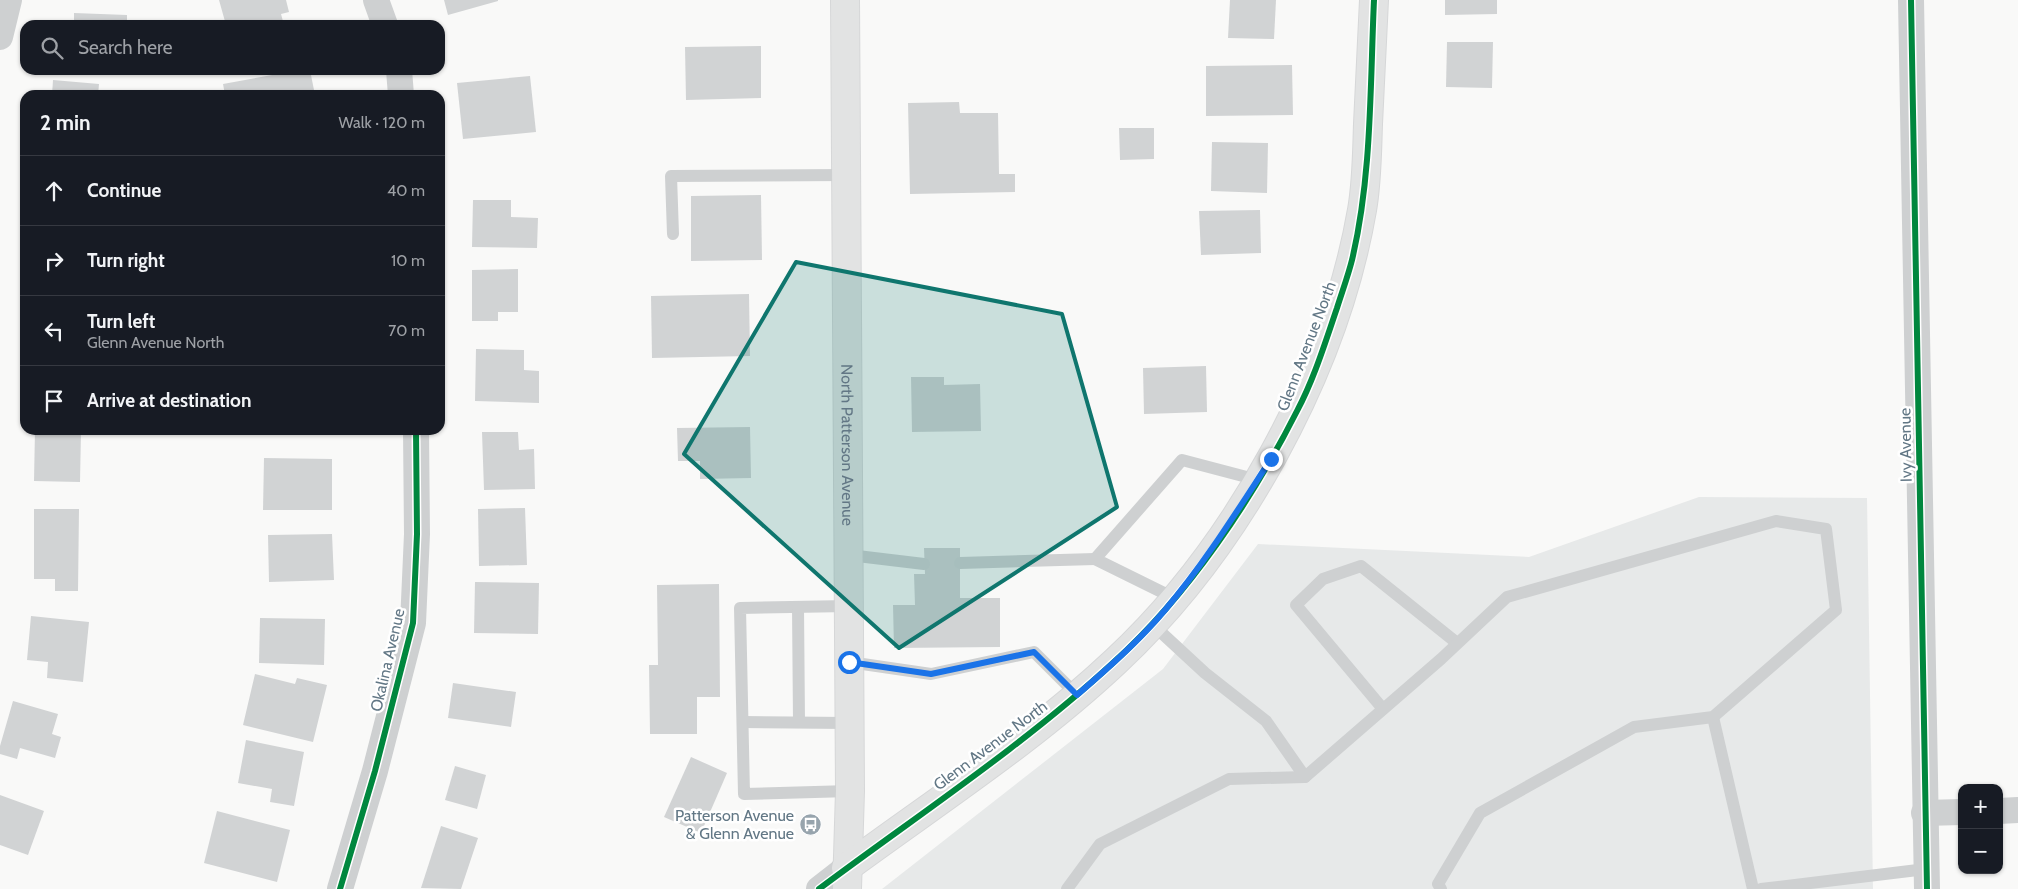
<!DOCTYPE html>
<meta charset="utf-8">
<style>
:root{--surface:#171b24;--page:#242831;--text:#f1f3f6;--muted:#9ea1a6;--line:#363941}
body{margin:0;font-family:Cabin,sans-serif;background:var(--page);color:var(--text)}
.controls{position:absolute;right:15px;bottom:15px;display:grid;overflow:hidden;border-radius:10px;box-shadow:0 1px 4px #0004}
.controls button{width:45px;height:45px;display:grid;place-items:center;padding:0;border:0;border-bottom:1px solid var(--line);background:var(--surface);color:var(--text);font:25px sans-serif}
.stop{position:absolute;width:15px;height:15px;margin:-11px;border:4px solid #1a73e8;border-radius:50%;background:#fff}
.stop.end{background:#1a73e8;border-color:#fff;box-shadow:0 1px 5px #0008}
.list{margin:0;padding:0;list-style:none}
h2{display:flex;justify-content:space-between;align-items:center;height:65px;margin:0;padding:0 20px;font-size:21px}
h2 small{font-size:16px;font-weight:400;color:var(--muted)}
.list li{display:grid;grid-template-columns:32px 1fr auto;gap:15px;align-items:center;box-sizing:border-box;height:70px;padding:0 20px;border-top:1px solid var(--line)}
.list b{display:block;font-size:19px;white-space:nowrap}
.list p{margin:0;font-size:16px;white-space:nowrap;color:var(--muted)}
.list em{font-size:16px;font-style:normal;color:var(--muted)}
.icon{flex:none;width:28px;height:28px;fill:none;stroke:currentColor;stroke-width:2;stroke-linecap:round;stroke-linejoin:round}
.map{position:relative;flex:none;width:2018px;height:889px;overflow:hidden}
.search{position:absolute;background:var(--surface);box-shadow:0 1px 4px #0004;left:20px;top:20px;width:425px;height:55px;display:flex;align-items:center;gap:12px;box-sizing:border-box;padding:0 18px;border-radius:15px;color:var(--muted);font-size:19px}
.panel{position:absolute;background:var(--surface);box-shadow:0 1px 4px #0004;left:20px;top:90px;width:425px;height:345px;border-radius:15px}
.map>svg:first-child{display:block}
.built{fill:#e7e9e9}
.building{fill:#d1d3d4}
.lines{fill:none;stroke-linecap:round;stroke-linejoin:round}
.secondary-casing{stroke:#d6d7d8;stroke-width:30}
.lane{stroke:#ced0d1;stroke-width:12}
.street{stroke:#ced0d1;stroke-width:26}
.secondary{stroke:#e2e3e3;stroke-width:28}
.cycleway-casing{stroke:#fff;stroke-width:9}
.cycleway{stroke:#00873e;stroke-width:6}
.route{stroke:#1a73e8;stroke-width:6}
.marked{fill:#0f766e;fill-opacity:0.2;stroke:#0f766e;stroke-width:4;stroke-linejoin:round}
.labels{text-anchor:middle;stroke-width:5;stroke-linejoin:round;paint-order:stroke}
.street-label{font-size:16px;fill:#627785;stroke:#fff}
.poi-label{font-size:16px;fill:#627785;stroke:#fff;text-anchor:end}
</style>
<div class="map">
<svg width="2018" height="889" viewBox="0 0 2018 889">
<rect width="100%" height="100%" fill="#f9f9f8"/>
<!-- built -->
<path class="built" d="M1699,497L1867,498L1873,889H882L1163,669L1258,544L1529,557Z"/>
<!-- building -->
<g class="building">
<path d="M219,0H286L289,12L281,14L284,25H226Z"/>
<path d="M444,0H498V1L448,15Z"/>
<path d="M1230,0H1276L1274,39L1228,38Z"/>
<path d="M1445,0H1497V14L1445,15Z"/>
<path d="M74,13L127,15V25H74Z"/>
<path d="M1447,42H1493L1492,88L1446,87Z"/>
<path d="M761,46V98L686,100L685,47Z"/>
<path d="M1292,65L1293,115L1206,116V66Z"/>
<path d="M300,70H310L315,95H225L223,84Z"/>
<path d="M530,76L536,132L463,139L457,83Z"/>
<path d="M53,80L99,84L98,95H52Z"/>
<path d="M959,102L960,113H998L999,174H1015V192L910,194L908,103Z"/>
<path d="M1119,128H1154V159L1120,160Z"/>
<path d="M1212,142L1268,143L1267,193L1211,191Z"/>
<path d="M761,195L762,260L691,261V196Z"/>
<path d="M473,200H511V217L538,218L537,248L472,247Z"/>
<path d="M1260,210L1261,253L1201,255L1199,211Z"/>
<path d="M518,269V312H498V321H472V270Z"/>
<path d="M749,294L750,356L652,358L651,296Z"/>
<path d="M476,349L524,350V370L539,371V403L475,401Z"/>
<path d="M1206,366L1207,412L1144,414L1143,368Z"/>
<path d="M911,377H944V385L980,384L981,431L912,432Z"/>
<path d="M750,427L751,478L700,479V461H678L677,428Z"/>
<path d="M35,430H81L80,482L34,481Z"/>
<path d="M482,432H518L519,450L534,449L535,489L484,490Z"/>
<path d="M264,458L332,459V510H263Z"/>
<path d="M525,508L527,565L479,566L478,509Z"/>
<path d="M34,509H79L78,591H55V579H34Z"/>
<path d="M332,534L334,580L269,582L268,535Z"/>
<path d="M924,548H960V598H1000V647L894,648L893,605H915L914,574H925Z"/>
<path d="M475,582L539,583L538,634L474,633Z"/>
<path d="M719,584L720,697H697V734H650L649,665H658L657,585Z"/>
<path d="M31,616L89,622L83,682L47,678L48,662L27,660Z"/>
<path d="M260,618L325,619L324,665L259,663Z"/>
<path d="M255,674L295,684L297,678L327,685L313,742L243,725Z"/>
<path d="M453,683L516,692L511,727L448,718Z"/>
<path d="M13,701L58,714L52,734L61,737L55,758L20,748L17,759L0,754V746Z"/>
<path d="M246,740L304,752L294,806L270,802L272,789L238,783Z"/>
<path d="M691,757L727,773L701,833L664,817Z"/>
<path d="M455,766L486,775L477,809L445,800Z"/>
<path d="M0,795L44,811L28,855L0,845Z"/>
<path d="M217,811L290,830L277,882L204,863Z"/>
<path d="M441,826L478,838L461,889L421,888Z"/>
</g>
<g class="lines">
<defs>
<g id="secondary">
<path id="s1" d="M845,0L850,791L847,889"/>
<path d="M846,868C937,801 1033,739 1116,661C1236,549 1334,372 1362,210C1367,182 1367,152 1368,124C1370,83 1372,41 1374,0"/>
</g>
</defs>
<!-- secondary casing -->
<use href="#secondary" class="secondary-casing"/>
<!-- lane -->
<g class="lane">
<path d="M673,234L671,176L846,175"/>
<path d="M849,555L924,564"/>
<path d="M960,563L1095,559"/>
<path d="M1174,598L1095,559L1182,460L1258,480"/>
<path d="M849,606L740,608L744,794L850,791"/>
<path d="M798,607L799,722"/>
<path d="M1152,624L1205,673L1266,721L1305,777"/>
<path d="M849,662L931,674L1034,652L1077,695"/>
<path d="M1383,709L1296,605L1323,579L1361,566L1457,643"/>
<path d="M1713,717L1753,889"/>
<path d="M743,722L849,723"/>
<path d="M1067,889L1100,844L1229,779L1305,777L1441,659L1507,597L1776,521L1826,529L1836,610L1713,717L1634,727L1480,813L1438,884L1441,889"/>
<path d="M1761,889L1926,869"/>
</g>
<!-- street -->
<g class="street">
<path d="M376,0L385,25"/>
<path d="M1911,0L1927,889"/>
<path d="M0,37L9,0"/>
<path d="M399,70L401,95"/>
<path d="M1999,811L2018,810"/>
<path d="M1924,813L1962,812"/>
<path d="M340,889L375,771L413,623L417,534L416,430"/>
<path d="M819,889L846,868"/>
</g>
<!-- secondary -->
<use href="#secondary" class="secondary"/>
<defs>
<g id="cycleway">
<path d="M1911,0L1927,889"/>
<path d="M340,889L375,771L413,623L417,534L416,430"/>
<path d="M819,889C918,815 1023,746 1114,662C1188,595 1252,500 1297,411C1314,379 1325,343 1337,308C1342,292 1348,276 1352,260C1372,176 1370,86 1374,0"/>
</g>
</defs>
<!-- cycleway casing -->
<use href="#cycleway" class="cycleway-casing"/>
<!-- cycleway -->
<use href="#cycleway" class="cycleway"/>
</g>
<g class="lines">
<!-- route -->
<path class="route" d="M849,662L931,674L1034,652L1077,695C1108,668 1139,641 1165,610C1205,563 1237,511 1271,459"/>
</g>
<!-- marked area -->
<path class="marked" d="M796,262L1062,314L1117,507L899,648L684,454Z"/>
<!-- icons -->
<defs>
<symbol id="bus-disc" viewBox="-11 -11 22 22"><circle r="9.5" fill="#97a4ad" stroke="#fff"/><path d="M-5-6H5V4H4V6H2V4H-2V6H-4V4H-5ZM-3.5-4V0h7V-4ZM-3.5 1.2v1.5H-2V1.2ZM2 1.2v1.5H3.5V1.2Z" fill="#fff"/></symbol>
</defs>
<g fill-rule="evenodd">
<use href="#bus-disc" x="798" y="812" width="25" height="25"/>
</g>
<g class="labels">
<!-- street labels -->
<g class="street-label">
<text transform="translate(1306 346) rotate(-69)" y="6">Glenn Avenue North</text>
<text dy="6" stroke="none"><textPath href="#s1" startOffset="445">North Patterson Avenue</textPath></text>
<text transform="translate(1905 445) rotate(-91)" y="6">Ivy Avenue</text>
<text transform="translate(387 660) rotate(-77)" y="6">Okalina Avenue</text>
<text transform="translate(990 745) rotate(-37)" y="6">Glenn Avenue North</text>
</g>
<!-- poi labels -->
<g class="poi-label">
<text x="794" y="821">Patterson Avenue<tspan x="794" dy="18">&amp; Glenn Avenue</tspan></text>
</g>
</g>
</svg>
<div class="controls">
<button>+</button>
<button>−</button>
</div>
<div class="stop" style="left:849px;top:662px"></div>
<div class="stop end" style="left:1271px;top:459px"></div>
<div class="search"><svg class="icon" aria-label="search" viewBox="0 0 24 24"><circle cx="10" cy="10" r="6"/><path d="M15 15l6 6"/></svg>Search here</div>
<section class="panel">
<h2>2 min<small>Walk · 120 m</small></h2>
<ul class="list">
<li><svg class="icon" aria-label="ahead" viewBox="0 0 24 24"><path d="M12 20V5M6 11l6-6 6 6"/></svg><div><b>Continue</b></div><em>40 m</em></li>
<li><svg class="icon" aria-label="right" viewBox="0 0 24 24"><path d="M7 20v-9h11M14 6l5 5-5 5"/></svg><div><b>Turn right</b></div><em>10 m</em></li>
<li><svg class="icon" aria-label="left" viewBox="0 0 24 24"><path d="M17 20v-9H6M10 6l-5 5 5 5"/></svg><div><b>Turn left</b><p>Glenn Avenue North</p></div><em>70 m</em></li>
<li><svg class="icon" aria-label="arrive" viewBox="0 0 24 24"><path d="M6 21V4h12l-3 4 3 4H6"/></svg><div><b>Arrive at destination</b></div></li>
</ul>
</section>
</div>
